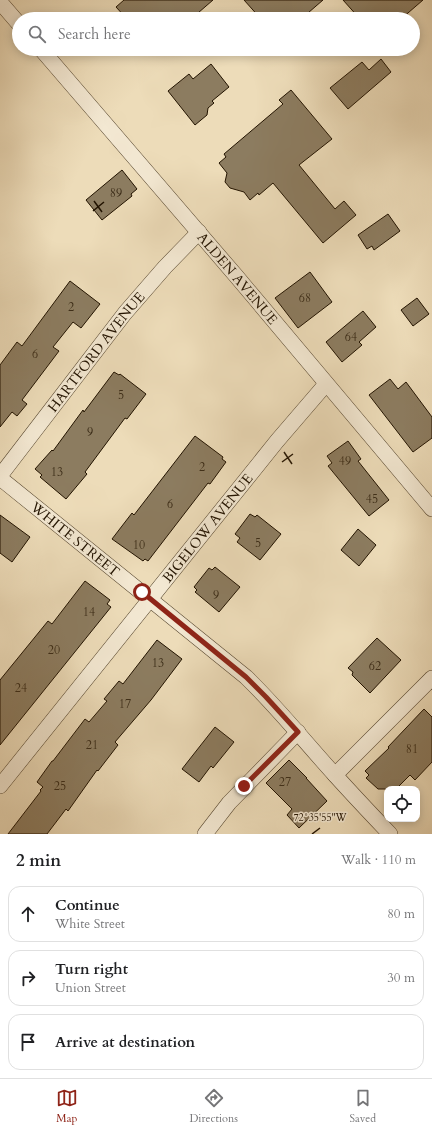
<!DOCTYPE html>
<meta charset="utf-8">
<style>
:root{--surface:#fff;--page:#f2f2f2;--text:#202124;--muted:#757577;--line:#e0e0e0;--accent:#8f2418}
body{margin:0;font-family:Cardo,serif;background:var(--page);color:var(--text)}
.controls{position:absolute;right:12px;bottom:12px;display:grid;overflow:hidden;border-radius:8px;box-shadow:0 2px 10px #0003}
.controls button{width:36px;height:36px;display:grid;place-items:center;padding:0;border:0;border-bottom:1px solid var(--line);background:var(--surface);color:var(--text);font:20px sans-serif}
.stop{position:absolute;width:12px;height:12px;margin:-9px;border:3px solid #8f2418;border-radius:50%;background:#fff}
.stop.end{background:#8f2418;border-color:#fff;box-shadow:0 1px 4px #0008}
.list{margin:0;padding:0;list-style:none}
h2{display:flex;justify-content:space-between;align-items:center;height:52px;margin:0;padding:0 16px;font-size:17px}
h2 small{font-size:13px;font-weight:400;color:var(--muted)}
.list li{display:grid;grid-template-columns:26px 1fr auto;gap:12px;align-items:center;box-sizing:border-box;height:56px;margin:0 8px 8px;padding:0 8px;border:1px solid var(--line);border-radius:12px}
.list b{display:block;font-size:15px;white-space:nowrap}
.list p{margin:0;font-size:13px;white-space:nowrap;color:var(--muted)}
.list em{font-size:13px;font-style:normal;color:var(--muted)}
.icon{flex:none;width:22px;height:22px;fill:none;stroke:currentColor;stroke-width:2;stroke-linecap:round;stroke-linejoin:round}
.map{position:relative;flex:none;width:432px;height:834px;overflow:hidden}
.search{position:absolute;background:var(--surface);box-shadow:0 2px 10px #0003;left:12px;right:12px;top:12px;height:44px;display:flex;align-items:center;gap:10px;box-sizing:border-box;padding:0 14px;border-radius:22px;color:var(--muted);font-size:15px}
.sheet{height:244px;background:var(--surface)}
nav{display:flex;justify-content:space-around;align-items:center;box-sizing:border-box;height:56px;border-top:1px solid var(--line);background:var(--surface);font-size:11px;color:var(--muted)}
nav a{display:grid;justify-items:center;gap:2px}
nav .on{color:var(--accent)}
.map>svg:first-child{display:block}
.building{fill:#8c7c60;stroke:#221300}
.lines{fill:none;stroke-linecap:round;stroke-linejoin:round}
.minor-casing{stroke:#55452e;stroke-width:16}
.minor{stroke:#f3e8d2;stroke-width:15}
.route{stroke:#8f2418;stroke-width:5}
.ticks{fill:none;stroke:#221300;stroke-width:1.5}
.labels{text-anchor:middle;stroke-width:3;stroke-linejoin:round;paint-order:stroke}
.number-label{font-size:12px;fill:#3c2d18}
.street-label{font-size:14px;fill:#221300;stroke:#f3e8d2}
.ticks-label{font-size:10px;text-anchor:middle;fill:#221300;stroke:#f3e8d2;stroke-width:3;stroke-linejoin:round;paint-order:stroke}
</style>
<div class="map">
<svg width="432" height="834" viewBox="0 0 432 834">
<rect width="100%" height="100%" fill="#eddcb9"/>
<filter id="stains"><feTurbulence type="fractalNoise" baseFrequency=".005" numOctaves="4"/><feColorMatrix values="0 0 0 0 .2 0 0 0 0 .09 0 0 0 0 .02 0 0 0 .5 -.17"/></filter>
<radialGradient id="worn" r=".72"><stop offset=".6" stop-color="#630" stop-opacity="0"/><stop offset="1" stop-color="#630" stop-opacity=".3"/></radialGradient>
<!-- building -->
<g class="building">
<path d="M124,0H213L191,19H127L116,7Z"/>
<path d="M244,0H323L301,19H261Z"/>
<path d="M343,0H423L401,19H360Z"/>
<path d="M381,59L391,72L348,109L330,88L362,62L369,70Z"/>
<path d="M211,64L229,87L212,101L214,103L208,108L207,115L195,125L168,91L189,74L193,79Z"/>
<path d="M291,90L332,139L299,165L335,209L344,201L356,215L323,243L273,183L259,195L258,193L250,200L244,192L230,188L225,182L227,173L219,163L226,157L224,154L283,104L279,100Z"/>
<path d="M122,170L137,189L131,194L132,196L102,220L86,200Z"/>
<path d="M388,214L400,231L374,250L372,246L367,249L358,235Z"/>
<path d="M310,272L332,302L298,328L275,298Z"/>
<path d="M70,281L100,304L81,328L73,322L53,347L59,351L22,400L27,404L17,416L12,412L0,427V365L17,342L22,346Z"/>
<path d="M417,298L429,314L413,326L401,310Z"/>
<path d="M363,311L376,327L359,342L362,345L342,362L326,342Z"/>
<path d="M114,372L119,375L120,374L146,394L127,419L125,418L85,472L87,474L66,499L40,477L42,475L35,469L52,450L53,451L83,410L84,412Z"/>
<path d="M390,379L398,389L406,382L432,417V438L413,452L369,395Z"/>
<path d="M195,436L223,457L222,459L226,462L210,484L208,483L148,561L145,559L143,561L112,539L132,513L134,515Z"/>
<path d="M348,441L361,459L358,461L389,500L369,516L328,466L332,463L327,456Z"/>
<path d="M250,514L255,517L257,515L281,534L260,560L237,542L240,538L235,534Z"/>
<path d="M0,515L30,537L12,562L0,553Z"/>
<path d="M358,529L376,545L359,566L341,550Z"/>
<path d="M215,567L240,587L219,612L195,592L197,590L194,587L209,568L212,570Z"/>
<path d="M85,581L110,600L107,604L111,607L0,745V680L48,621L52,624Z"/>
<path d="M377,638L401,660L370,693L352,675L353,672L348,668Z"/>
<path d="M157,640L182,659L151,700L115,742L118,745L98,771L97,770L68,811L66,809L47,834H8L41,791L40,790L43,787L37,782L52,761H53L85,719L89,722L107,701L104,699L119,681L123,684Z"/>
<path d="M424,709L432,717V762L415,780L410,775L396,789H378L366,778L369,775L365,771L389,748L388,747Z"/>
<path d="M215,727L234,742L213,768L211,766L199,782L182,769Z"/>
<path d="M289,760L307,778H306L327,801L299,828L287,815L292,809L266,783Z"/>
</g>
<g class="lines">
<defs>
<g id="minor">
<path d="M0,2L19,24"/>
<path id="s1" d="M41,49L237,277L432,509"/>
<path id="s2" d="M0,476L125,313L165,267L199,232"/>
<path id="s3" d="M0,478L246,677C278,708 305,742 335,775C353,795 371,814 390,834"/>
<path d="M335,775L432,678"/>
<path id="s4" d="M0,786L277,441L326,384"/>
<path d="M205,834L229,803L298,732"/>
</g>
</defs>
<!-- minor casing -->
<use href="#minor" class="minor-casing"/>
<!-- minor -->
<use href="#minor" class="minor"/>
</g>
<g class="lines">
<!-- route -->
<path class="route" d="M142,592L246,677L266,697L298,732L244,786"/>
</g>
<!-- ticks -->
<path class="ticks" d="M94,201L102,212M93,211L104,202M284,452L292,464M282,462L293,454M312,834L320,828"/>
<g class="labels">
<!-- number labels -->
<g class="number-label">
<text x="116" y="197">89</text>
<text x="305" y="302">68</text>
<text x="71" y="311">2</text>
<text x="351" y="341">64</text>
<text x="35" y="358">6</text>
<text x="121" y="399">5</text>
<text x="90" y="436">9</text>
<text x="345" y="465">49</text>
<text x="202" y="471">2</text>
<text x="57" y="476">13</text>
<text x="372" y="503">45</text>
<text x="170" y="508">6</text>
<text x="258" y="547">5</text>
<text x="139" y="549">10</text>
<text x="216" y="599">9</text>
<text x="89" y="616">14</text>
<text x="54" y="654">20</text>
<text x="158" y="667">13</text>
<text x="375" y="670">62</text>
<text x="21" y="692">24</text>
<text x="125" y="708">17</text>
<text x="92" y="749">21</text>
<text x="412" y="753">81</text>
<text x="285" y="786">27</text>
<text x="60" y="790">25</text>
</g>
<!-- street labels -->
<g class="street-label">
<text dy="5" stroke="none"><textPath href="#s1" startOffset="302">ALDEN AVENUE</textPath></text>
<text dy="5" stroke="none"><textPath href="#s2" startOffset="157">HARTFORD AVENUE</textPath></text>
<text dy="5" stroke="none"><textPath href="#s4" startOffset="331">BIGELOW AVENUE</textPath></text>
<text dy="5" stroke="none"><textPath href="#s3" startOffset="97">WHITE STREET</textPath></text>
</g>
</g>
<g class="ticks-label">
<text x="320" y="821">72°35'55"W</text>
</g>
<rect width="100%" height="100%" filter="url(#stains)"/>
<rect width="100%" height="100%" fill="url(#worn)"/>
</svg>
<div class="controls">
<button><svg class="icon" aria-label="locate" viewBox="0 0 24 24"><circle cx="12" cy="12" r="6"/><path d="M12 2v4M12 18v4M2 12h4M18 12h4"/></svg></button>
</div>
<div class="stop" style="left:142px;top:592px"></div>
<div class="stop end" style="left:244px;top:786px"></div>
<div class="search"><svg class="icon" aria-label="search" viewBox="0 0 24 24"><circle cx="10" cy="10" r="6"/><path d="M15 15l6 6"/></svg>Search here</div>
</div>
<section class="sheet">
<h2>2 min<small>Walk · 110 m</small></h2>
<ul class="list">
<li><svg class="icon" aria-label="ahead" viewBox="0 0 24 24"><path d="M12 20V5M6 11l6-6 6 6"/></svg><div><b>Continue</b><p>White Street</p></div><em>80 m</em></li>
<li><svg class="icon" aria-label="right" viewBox="0 0 24 24"><path d="M7 20v-9h11M14 6l5 5-5 5"/></svg><div><b>Turn right</b><p>Union Street</p></div><em>30 m</em></li>
<li><svg class="icon" aria-label="arrive" viewBox="0 0 24 24"><path d="M6 21V4h12l-3 4 3 4H6"/></svg><div><b>Arrive at destination</b></div></li>
</ul>
</section>
<nav>
<a class="on"><svg class="icon" aria-label="map" viewBox="0 0 24 24"><path d="M3 6l6-2 6 2 6-2v14l-6 2-6-2-6 2zM9 4v14M15 6v14"/></svg>Map</a>
<a><svg class="icon" aria-label="directions" viewBox="0 0 24 24"><path d="M12 3l9 9-9 9-9-9zM9 14v-3h6M13 9l2 2-2 2"/></svg>Directions</a>
<a><svg class="icon" aria-label="saved" viewBox="0 0 24 24"><path d="M7 4h10v16l-5-4-5 4z"/></svg>Saved</a>
</nav>
